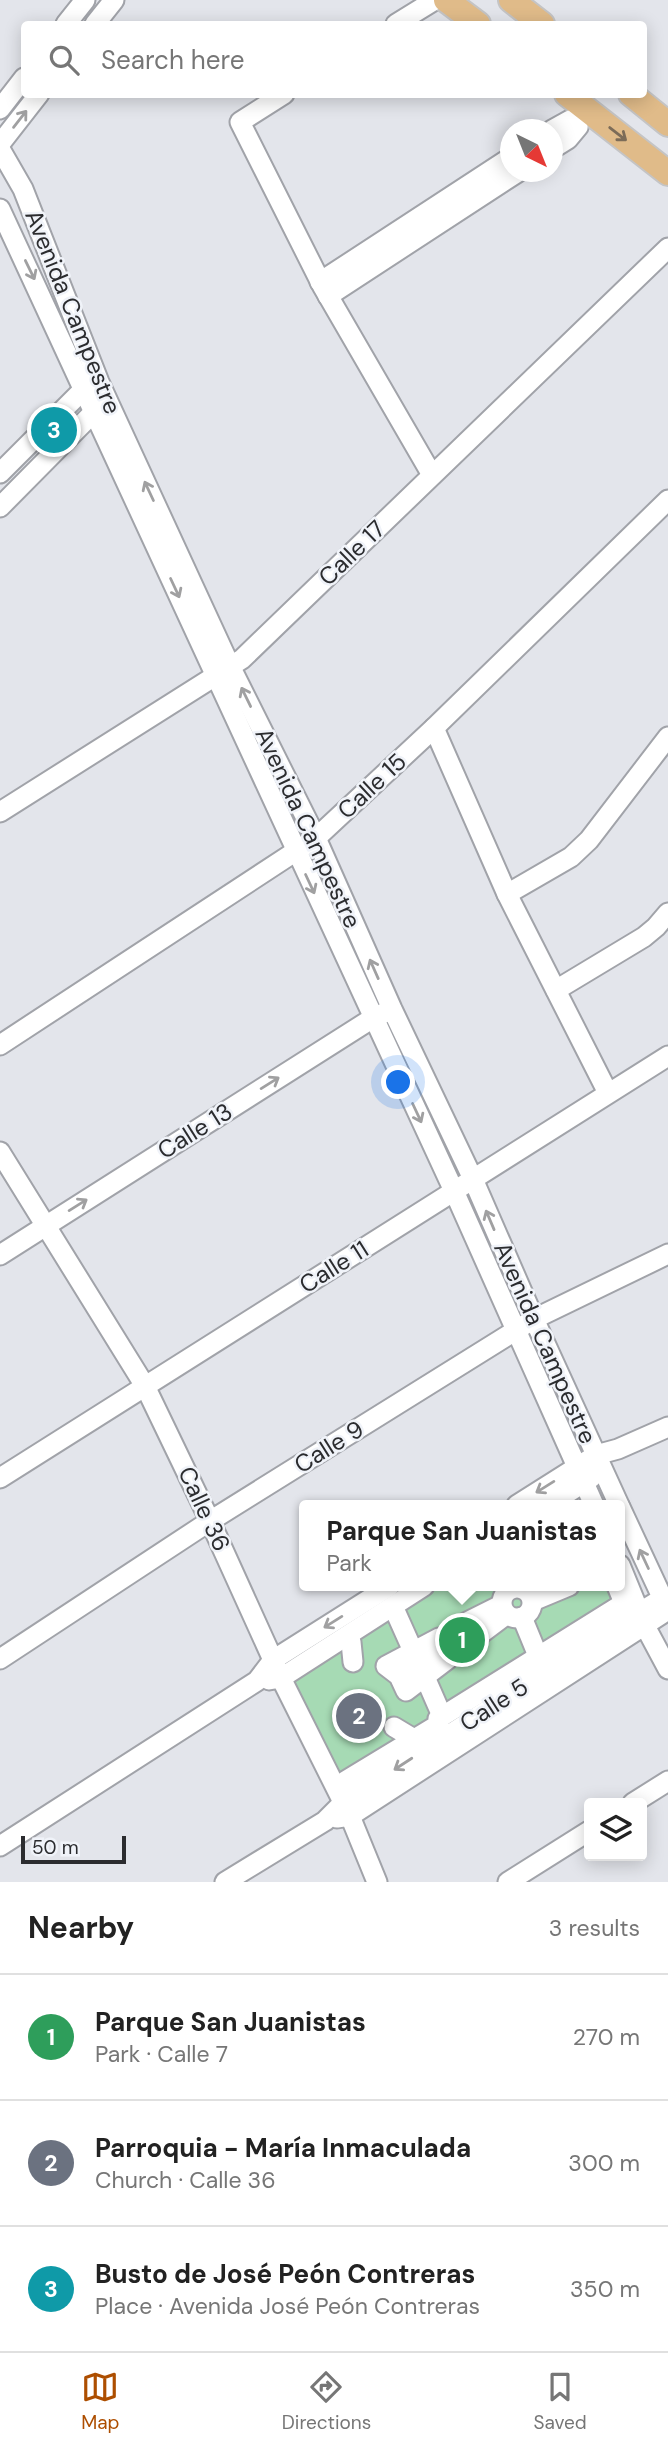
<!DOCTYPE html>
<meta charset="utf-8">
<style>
:root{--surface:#fff;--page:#f6f6f6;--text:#222;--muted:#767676;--line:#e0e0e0;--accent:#ad4e00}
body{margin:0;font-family:"DM Sans",sans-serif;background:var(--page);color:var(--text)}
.controls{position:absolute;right:21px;bottom:21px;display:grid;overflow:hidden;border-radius:7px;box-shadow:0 4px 18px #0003}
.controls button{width:63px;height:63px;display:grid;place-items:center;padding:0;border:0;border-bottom:2px solid var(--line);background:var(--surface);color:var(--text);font:35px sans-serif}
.compass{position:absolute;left:500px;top:119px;width:63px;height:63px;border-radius:50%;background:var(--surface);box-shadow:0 4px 18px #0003;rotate:137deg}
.scale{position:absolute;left:21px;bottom:18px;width:105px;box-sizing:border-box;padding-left:7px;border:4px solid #2b2c2f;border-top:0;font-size:19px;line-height:24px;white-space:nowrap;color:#2b2c2f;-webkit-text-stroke:5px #f0f3f9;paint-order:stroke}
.you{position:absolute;left:399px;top:1083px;width:24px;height:24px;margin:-18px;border:5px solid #fff;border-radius:50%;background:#1a73e8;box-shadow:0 0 0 10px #1a73e833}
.badge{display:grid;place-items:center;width:46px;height:46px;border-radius:50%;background:var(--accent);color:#fff;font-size:23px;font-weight:700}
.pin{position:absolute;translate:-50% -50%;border:4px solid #fff;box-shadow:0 2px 7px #0006}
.popup{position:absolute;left:299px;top:1500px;width:326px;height:91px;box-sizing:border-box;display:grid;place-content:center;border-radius:7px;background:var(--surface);filter:drop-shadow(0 2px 5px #0005);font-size:23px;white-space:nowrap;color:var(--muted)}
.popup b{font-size:26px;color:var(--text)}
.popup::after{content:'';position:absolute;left:50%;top:100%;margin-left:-14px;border:14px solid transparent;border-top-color:var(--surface)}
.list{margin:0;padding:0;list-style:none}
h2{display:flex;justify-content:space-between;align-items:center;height:91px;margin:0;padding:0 28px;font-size:30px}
h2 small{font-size:23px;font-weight:400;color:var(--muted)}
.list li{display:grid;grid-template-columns:46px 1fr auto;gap:21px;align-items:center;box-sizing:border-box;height:126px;padding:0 28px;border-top:2px solid var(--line)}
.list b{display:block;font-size:26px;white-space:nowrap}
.list p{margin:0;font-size:23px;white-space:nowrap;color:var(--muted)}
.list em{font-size:23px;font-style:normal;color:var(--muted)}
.icon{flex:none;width:38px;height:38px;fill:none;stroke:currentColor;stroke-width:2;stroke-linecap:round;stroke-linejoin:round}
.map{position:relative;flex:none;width:668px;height:1882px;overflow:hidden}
.search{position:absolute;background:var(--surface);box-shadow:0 4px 18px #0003;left:21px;right:21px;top:21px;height:77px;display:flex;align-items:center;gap:18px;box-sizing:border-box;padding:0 24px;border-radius:7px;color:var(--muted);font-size:26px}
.sheet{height:469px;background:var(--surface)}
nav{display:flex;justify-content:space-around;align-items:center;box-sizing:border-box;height:98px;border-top:2px solid var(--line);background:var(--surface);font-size:19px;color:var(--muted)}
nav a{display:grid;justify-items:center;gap:4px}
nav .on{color:var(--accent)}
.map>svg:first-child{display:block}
.green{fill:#a6dab4}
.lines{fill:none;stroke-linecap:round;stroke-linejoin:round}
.minor-casing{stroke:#a1a3a9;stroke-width:23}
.major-casing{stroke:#c4c4c5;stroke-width:28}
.minor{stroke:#fff;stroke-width:19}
.major{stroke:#e0bb89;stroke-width:24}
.oneway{stroke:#a0a0a1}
.oneway2{stroke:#7c6c58}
.labels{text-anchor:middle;stroke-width:5;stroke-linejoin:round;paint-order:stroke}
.street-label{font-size:24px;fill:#2b2c2f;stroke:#f0f3f9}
</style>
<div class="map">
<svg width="668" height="1882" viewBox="0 0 668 1882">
<rect width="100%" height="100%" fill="#e3e5eb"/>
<!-- green -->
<path class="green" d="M435,1586H620L631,1605L347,1788L292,1676Z"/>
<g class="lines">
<defs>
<g id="minor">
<path d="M66,24L85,0"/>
<path d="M95,24L114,0"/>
<path d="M396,24L435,0"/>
<path d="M284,94L240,122L323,287L432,475"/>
<path d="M0,109L24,78"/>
<path d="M552,130L570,120L576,122L578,127L568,139L552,149"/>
<path d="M0,144L39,94"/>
<path d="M0,149L23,189L99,382L230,666L316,838L392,1009L473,1179L534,1319L619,1505"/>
<path d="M0,209L454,1191L594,1505"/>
<path d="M320,282L510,158"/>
<path d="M328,296L518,172"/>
<path d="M0,473L84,389L95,384"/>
<path d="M0,507L94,412L106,407"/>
<path d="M434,728L507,894L608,1093"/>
<path d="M0,812L242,659L668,248"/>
<path d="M507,894L571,857L589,840L668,737"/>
<path d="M556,990L644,937L656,927L668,913"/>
<path d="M0,1045L316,838L434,728L668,500"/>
<path d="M0,1152L145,1386L210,1521L283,1682L350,1816L377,1882"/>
<path d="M0,1255L373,1018L384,1013"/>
<path d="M0,1478L668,1056"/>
<path d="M517,1505L596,1455L618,1449L668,1427"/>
<path d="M549,1505L592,1477"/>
<path d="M620,1565L645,1626L668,1669"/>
<circle cx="517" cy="1603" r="15"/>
<path d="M533,1601L569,1586"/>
<path d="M396,1613L413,1651"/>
<path d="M522,1617L538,1656"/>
<path d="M467,1622L501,1605"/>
<path d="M439,1638L386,1666L399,1676L406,1691L448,1659"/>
<path d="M474,1639L506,1615"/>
<path d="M351,1642L353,1662"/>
<path d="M0,1659L210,1521L534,1319L668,1254"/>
<path d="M399,1676L443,1649"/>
<path d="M425,1677L442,1716"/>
<path d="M269,1680L281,1678L424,1586"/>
<path d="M394,1727L414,1739"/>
<path d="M345,1781L439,1724L438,1719L624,1603L617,1586"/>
<path d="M633,1803L668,1781"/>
<path d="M337,1818L350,1816L668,1610L620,1507"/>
<path d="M0,1846L257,1681L273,1660L390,1586"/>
<path d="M225,1882L325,1821L343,1803L640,1612L663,1598H668"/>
<path d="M508,1882L589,1831"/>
</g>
<g id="major">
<path d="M446,0L478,24"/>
<path d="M511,0L542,24"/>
<path d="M567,94L668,173"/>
<path d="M631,94L668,124"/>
</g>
</defs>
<!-- minor casing -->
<use href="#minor" class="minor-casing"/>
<!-- major casing -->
<use href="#major" class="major-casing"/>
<!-- minor -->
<use href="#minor" class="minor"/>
<!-- major -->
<use href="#major" class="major"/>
</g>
<!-- one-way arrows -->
<defs><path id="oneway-shaft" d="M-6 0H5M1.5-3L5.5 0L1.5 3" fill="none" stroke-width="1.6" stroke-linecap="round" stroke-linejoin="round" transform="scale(1.75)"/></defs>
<g class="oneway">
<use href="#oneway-shaft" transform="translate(20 119) rotate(-52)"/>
<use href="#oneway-shaft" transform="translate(30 270) rotate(64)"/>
<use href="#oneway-shaft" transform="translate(149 491) rotate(-115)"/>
<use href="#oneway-shaft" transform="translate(175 588) rotate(65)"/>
<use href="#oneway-shaft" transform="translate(246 697) rotate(-116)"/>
<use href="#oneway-shaft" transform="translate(310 884) rotate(65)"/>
<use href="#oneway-shaft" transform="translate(374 969) rotate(-114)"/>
<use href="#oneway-shaft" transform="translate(270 1083) rotate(-32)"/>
<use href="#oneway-shaft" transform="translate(417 1113) rotate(65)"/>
<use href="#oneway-shaft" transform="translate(78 1205) rotate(-32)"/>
<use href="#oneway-shaft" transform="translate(490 1220) rotate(-113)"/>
<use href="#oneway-shaft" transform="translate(545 1487) rotate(148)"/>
<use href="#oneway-shaft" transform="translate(644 1559) rotate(-115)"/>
<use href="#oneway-shaft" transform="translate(333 1622) rotate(148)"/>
<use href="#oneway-shaft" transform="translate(403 1764) rotate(147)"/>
</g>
<use class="oneway2" href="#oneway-shaft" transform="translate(618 134) rotate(38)"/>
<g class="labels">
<!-- street labels -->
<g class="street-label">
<text transform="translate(73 312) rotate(68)" y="8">Avenida Campestre</text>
<text transform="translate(352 553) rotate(-44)" y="8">Calle 17</text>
<text transform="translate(372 786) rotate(-43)" y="8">Calle 15</text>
<text transform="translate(308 828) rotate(65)" y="8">Avenida Campestre</text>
<text transform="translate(195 1131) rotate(-32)" y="8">Calle 13</text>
<text transform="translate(334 1267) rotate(-32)" y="8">Calle 11</text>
<text transform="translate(545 1343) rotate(66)" y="8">Avenida Campestre</text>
<text transform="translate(329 1447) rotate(-32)" y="8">Calle 9</text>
<text transform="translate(204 1509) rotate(65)" y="8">Calle 36</text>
<text transform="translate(494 1705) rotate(-33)" y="8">Calle 5</text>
</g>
</g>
</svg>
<div class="controls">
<button><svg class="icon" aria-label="layers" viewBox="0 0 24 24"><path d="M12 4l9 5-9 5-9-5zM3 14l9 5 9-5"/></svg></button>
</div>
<svg class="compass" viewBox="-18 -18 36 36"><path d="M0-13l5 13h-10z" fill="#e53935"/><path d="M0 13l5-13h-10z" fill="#767676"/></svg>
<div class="scale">50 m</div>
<div class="you"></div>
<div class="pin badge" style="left:462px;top:1640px;background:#2e9e5b">1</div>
<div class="popup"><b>Parque San Juanistas</b>Park</div>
<div class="pin badge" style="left:359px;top:1716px;background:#6b7280">2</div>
<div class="pin badge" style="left:54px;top:430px;background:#0f9aa8">3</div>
<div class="search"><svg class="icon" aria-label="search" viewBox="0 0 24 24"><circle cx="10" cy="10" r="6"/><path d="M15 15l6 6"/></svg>Search here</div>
</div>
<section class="sheet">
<h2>Nearby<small>3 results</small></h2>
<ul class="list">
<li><span class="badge" style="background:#2e9e5b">1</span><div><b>Parque San Juanistas</b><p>Park · Calle 7</p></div><em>270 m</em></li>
<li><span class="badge" style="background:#6b7280">2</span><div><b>Parroquia - María Inmaculada</b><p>Church · Calle 36</p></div><em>300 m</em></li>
<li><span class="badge" style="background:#0f9aa8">3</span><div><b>Busto de José Peón Contreras</b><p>Place · Avenida José Peón Contreras</p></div><em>350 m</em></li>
</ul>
</section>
<nav>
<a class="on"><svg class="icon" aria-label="map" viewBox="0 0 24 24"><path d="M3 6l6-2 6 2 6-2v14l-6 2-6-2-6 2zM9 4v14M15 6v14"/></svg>Map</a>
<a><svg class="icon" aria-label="directions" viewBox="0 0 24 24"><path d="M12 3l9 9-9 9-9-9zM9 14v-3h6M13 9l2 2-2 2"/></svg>Directions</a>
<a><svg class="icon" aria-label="saved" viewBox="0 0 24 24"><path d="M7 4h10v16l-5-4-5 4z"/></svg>Saved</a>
</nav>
